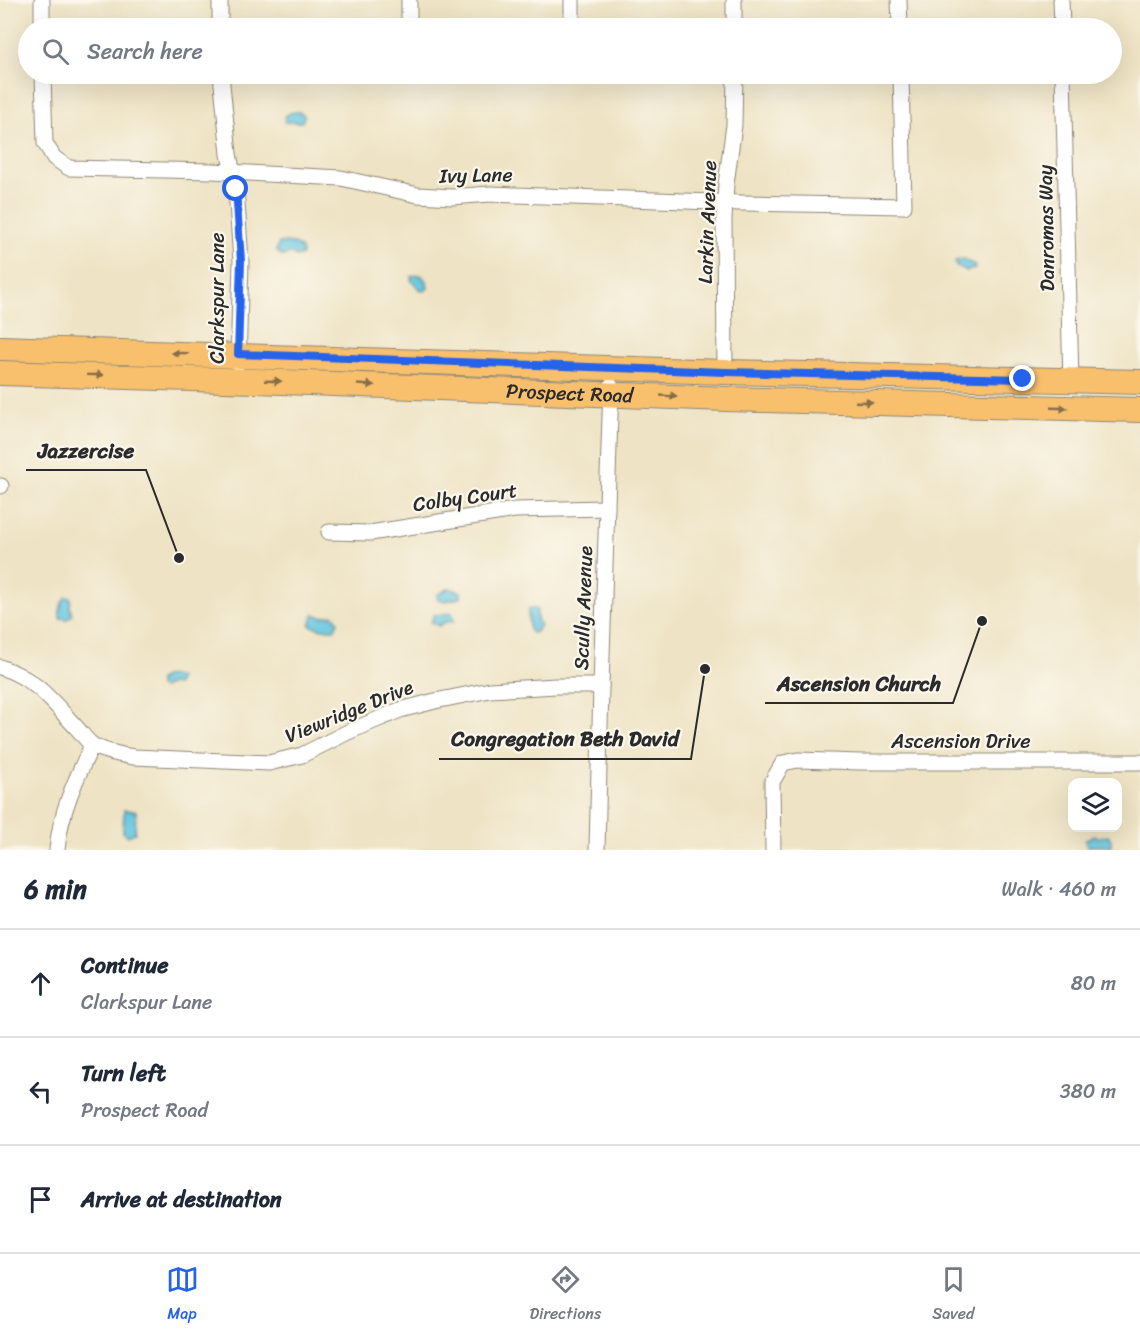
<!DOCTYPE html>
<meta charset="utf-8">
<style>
:root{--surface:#fff;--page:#f2f2f3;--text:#1f2937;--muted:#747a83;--line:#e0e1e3;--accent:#2563eb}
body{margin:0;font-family:Sriracha,sans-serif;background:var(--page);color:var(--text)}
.controls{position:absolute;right:18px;bottom:18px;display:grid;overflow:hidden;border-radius:12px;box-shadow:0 6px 24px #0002}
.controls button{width:54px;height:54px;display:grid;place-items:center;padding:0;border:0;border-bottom:2px solid var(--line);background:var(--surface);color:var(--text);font:30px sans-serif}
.stop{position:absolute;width:18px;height:18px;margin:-14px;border:4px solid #2563eb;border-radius:50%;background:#fff}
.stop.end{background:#2563eb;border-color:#fff;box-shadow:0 2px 6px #0008}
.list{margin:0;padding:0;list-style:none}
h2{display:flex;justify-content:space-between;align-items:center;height:78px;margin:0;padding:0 24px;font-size:26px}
h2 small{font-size:20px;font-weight:400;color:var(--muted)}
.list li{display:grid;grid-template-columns:39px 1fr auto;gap:18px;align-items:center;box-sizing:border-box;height:108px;padding:0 24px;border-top:2px solid var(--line)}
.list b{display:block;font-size:22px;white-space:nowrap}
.list p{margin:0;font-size:20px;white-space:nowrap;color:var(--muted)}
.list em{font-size:20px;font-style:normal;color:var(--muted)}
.icon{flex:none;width:33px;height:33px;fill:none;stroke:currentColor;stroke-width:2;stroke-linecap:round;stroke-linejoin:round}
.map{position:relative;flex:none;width:1140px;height:850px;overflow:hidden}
.search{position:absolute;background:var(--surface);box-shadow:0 6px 24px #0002;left:18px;right:18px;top:18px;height:66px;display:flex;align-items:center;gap:15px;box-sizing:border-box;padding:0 21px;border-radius:33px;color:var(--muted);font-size:22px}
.sheet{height:402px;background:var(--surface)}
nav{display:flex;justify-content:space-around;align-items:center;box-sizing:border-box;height:84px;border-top:2px solid var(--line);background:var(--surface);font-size:16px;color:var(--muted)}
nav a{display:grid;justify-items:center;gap:3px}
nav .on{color:var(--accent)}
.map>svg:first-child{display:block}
.water{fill:#63c6e0;stroke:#477886;stroke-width:1.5}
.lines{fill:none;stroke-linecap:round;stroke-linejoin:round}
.minor-casing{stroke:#8c8778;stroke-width:17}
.primary-casing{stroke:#8c8778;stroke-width:26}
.minor{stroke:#fff;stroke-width:15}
.primary{stroke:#f8bf6c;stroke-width:24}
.oneway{fill:#876e48}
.route{stroke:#2563eb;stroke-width:8}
.labels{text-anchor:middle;stroke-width:4.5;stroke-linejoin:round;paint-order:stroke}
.street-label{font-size:20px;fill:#2b2b2b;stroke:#fbf7ec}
.leader{fill:none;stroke:#2b2b2b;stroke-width:2}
.callout-dot{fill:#2b2b2b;stroke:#fbf7ec;stroke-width:2}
.callout-label{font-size:21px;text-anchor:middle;font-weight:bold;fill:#2b2b2b;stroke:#fbf7ec;stroke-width:4.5;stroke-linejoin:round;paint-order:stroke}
</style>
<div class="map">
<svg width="1140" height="850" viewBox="0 0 1140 850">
<rect width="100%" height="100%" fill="#fbf7ec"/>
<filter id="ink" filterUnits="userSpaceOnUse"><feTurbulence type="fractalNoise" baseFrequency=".0167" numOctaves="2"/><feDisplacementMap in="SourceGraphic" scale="12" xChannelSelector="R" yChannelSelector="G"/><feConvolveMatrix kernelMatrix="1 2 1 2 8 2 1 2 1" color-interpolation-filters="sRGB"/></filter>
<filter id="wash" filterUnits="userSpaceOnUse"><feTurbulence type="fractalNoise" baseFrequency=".008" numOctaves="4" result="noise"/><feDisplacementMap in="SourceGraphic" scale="24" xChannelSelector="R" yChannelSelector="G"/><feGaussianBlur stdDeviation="1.35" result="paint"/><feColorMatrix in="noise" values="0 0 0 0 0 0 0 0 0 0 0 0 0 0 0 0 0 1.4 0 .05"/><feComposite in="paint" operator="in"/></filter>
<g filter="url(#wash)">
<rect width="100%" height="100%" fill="#eee3c4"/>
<!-- water -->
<g class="water">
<path d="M299,112L303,114C305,117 304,120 301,122H285V117C288,112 293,112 299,112Z"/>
<path d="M279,243C289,243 303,243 302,255L296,257L290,253L283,256L276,251Z"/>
<path d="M963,259L974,265L975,269L967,271L956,266L955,261Z"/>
<path d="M420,275L422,276L427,282L428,288L425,291L421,290L411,280L412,276Z"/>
<path d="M449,588L461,592V596L459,598L444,601L438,600L437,595Z"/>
<path d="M66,597L71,598L70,606L72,615L67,619L60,618C59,611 61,602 66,597Z"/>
<path d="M530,608H533L537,610V619L540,624L536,632L532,633L529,630L528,610Z"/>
<path d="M452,613L454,621L443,623L439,626L431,622L434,615Z"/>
<path d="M314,614L322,617L333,615L338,621L335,629H322L310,625Z"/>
<path d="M172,676L179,678L178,683L176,685L171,684L162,688L159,687V680L164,677Z"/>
<path d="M124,810L136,811L135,833L128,836L123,832Z"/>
<path d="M1095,835L1097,837L1109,836L1111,840V846H1087L1085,840Z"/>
</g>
</g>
<g filter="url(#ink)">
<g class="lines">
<defs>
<g id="minor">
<path d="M42,0V28"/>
<path d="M220,0V28"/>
<path d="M409,0V28H411"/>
<path d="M572,0V28"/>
<path d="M734,0V28"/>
<path d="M899,0L900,28"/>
<path d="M1061,0L1062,28"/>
<path d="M43,74L45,143L54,158L69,168L212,171L341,178L418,195L452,197L490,194L741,203L904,206L901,74"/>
<path d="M221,74L229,154L236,189L241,261L238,363"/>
<path d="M1063,74L1071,381"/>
<path d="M725,372L724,219L726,184L734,125L735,74"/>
<path d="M0,486H1"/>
<path d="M329,532L370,533L515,510L607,508"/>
<path d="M0,667C36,679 50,699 75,726C81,732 87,742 94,746C107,752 120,755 134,757L269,763L302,755L348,732L400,710L435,701L490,690L556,686H601"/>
<path d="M57,850C60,812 76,779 92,745"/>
<path d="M597,850L601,686L611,386"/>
<path d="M773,850L772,782L783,763L798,760L860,762H1140"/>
</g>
<g id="primary">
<path d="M0,348L725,372L1140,382"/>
<path id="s1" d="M0,373L256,381L726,399L1140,410"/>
</g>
</defs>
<!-- minor casing -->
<use href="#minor" class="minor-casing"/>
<!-- primary casing -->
<use href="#primary" class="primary-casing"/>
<!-- minor -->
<use href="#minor" class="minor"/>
<!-- primary -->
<use href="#primary" class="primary"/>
</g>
<!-- one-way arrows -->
<defs><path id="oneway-solid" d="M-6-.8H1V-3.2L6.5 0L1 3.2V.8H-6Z" transform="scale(1.5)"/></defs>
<g class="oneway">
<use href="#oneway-solid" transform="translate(180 353) rotate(-179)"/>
<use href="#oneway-solid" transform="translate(95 375) rotate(1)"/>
<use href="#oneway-solid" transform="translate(273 381) rotate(2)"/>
<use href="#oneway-solid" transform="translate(366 385) rotate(3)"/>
<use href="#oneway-solid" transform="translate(669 396) rotate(3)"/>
<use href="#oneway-solid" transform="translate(864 402) rotate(2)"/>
<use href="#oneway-solid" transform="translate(1059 408) rotate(2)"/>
</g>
</g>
<g class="lines" filter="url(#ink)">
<!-- route -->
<path class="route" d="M236,189L241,261L238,354L725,372L1023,379"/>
</g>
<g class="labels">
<!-- street labels -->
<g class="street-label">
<text transform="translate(476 175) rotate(-1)" y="7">Ivy Lane</text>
<text transform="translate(707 222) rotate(-88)" y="7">Larkin Avenue</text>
<text transform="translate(1046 228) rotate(-91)" y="7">Danromas Way</text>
<text transform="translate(217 298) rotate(-90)" y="7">Clarkspur Lane</text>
<text dy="7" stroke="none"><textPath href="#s1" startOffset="570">Prospect Road</textPath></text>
<text transform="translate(465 497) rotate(-8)" y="7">Colby Court</text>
<text transform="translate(583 608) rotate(-88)" y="7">Scully Avenue</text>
<text transform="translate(349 711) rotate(-22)" y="7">Viewridge Drive</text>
<text x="961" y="748">Ascension Drive</text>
</g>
</g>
<!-- callouts -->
<path class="leader" d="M179 558L146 470H26M982 621L953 703H765M705 669L691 759H439"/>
<g class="callout-dot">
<circle cx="179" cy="558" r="6"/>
<circle cx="982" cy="621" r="6"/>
<circle cx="705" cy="669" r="6"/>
</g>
<g class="callout-label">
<text x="86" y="458">Jazzercise</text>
<text x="859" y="691">Ascension Church</text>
<text x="565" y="746">Congregation Beth David</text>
</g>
</svg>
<div class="controls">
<button><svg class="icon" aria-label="layers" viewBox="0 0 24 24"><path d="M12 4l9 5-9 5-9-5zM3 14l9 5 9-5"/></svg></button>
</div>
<div class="stop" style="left:236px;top:189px"></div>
<div class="stop end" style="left:1023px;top:379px"></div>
<div class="search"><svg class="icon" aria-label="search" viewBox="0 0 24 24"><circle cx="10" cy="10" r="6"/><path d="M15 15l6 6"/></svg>Search here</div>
</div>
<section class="sheet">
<h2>6 min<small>Walk · 460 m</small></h2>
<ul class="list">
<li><svg class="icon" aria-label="ahead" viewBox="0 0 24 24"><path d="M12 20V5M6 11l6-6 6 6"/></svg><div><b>Continue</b><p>Clarkspur Lane</p></div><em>80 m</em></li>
<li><svg class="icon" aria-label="left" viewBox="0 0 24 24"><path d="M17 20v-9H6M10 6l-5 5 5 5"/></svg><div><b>Turn left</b><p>Prospect Road</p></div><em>380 m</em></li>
<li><svg class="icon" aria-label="arrive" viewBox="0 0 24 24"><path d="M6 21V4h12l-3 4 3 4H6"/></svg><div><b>Arrive at destination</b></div></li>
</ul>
</section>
<nav>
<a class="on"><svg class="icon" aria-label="map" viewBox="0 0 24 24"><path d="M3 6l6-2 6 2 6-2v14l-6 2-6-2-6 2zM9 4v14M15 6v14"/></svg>Map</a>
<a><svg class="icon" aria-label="directions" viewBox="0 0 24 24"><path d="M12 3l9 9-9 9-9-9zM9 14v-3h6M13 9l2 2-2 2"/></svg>Directions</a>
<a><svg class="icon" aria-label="saved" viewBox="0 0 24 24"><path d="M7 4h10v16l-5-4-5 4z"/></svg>Saved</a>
</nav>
